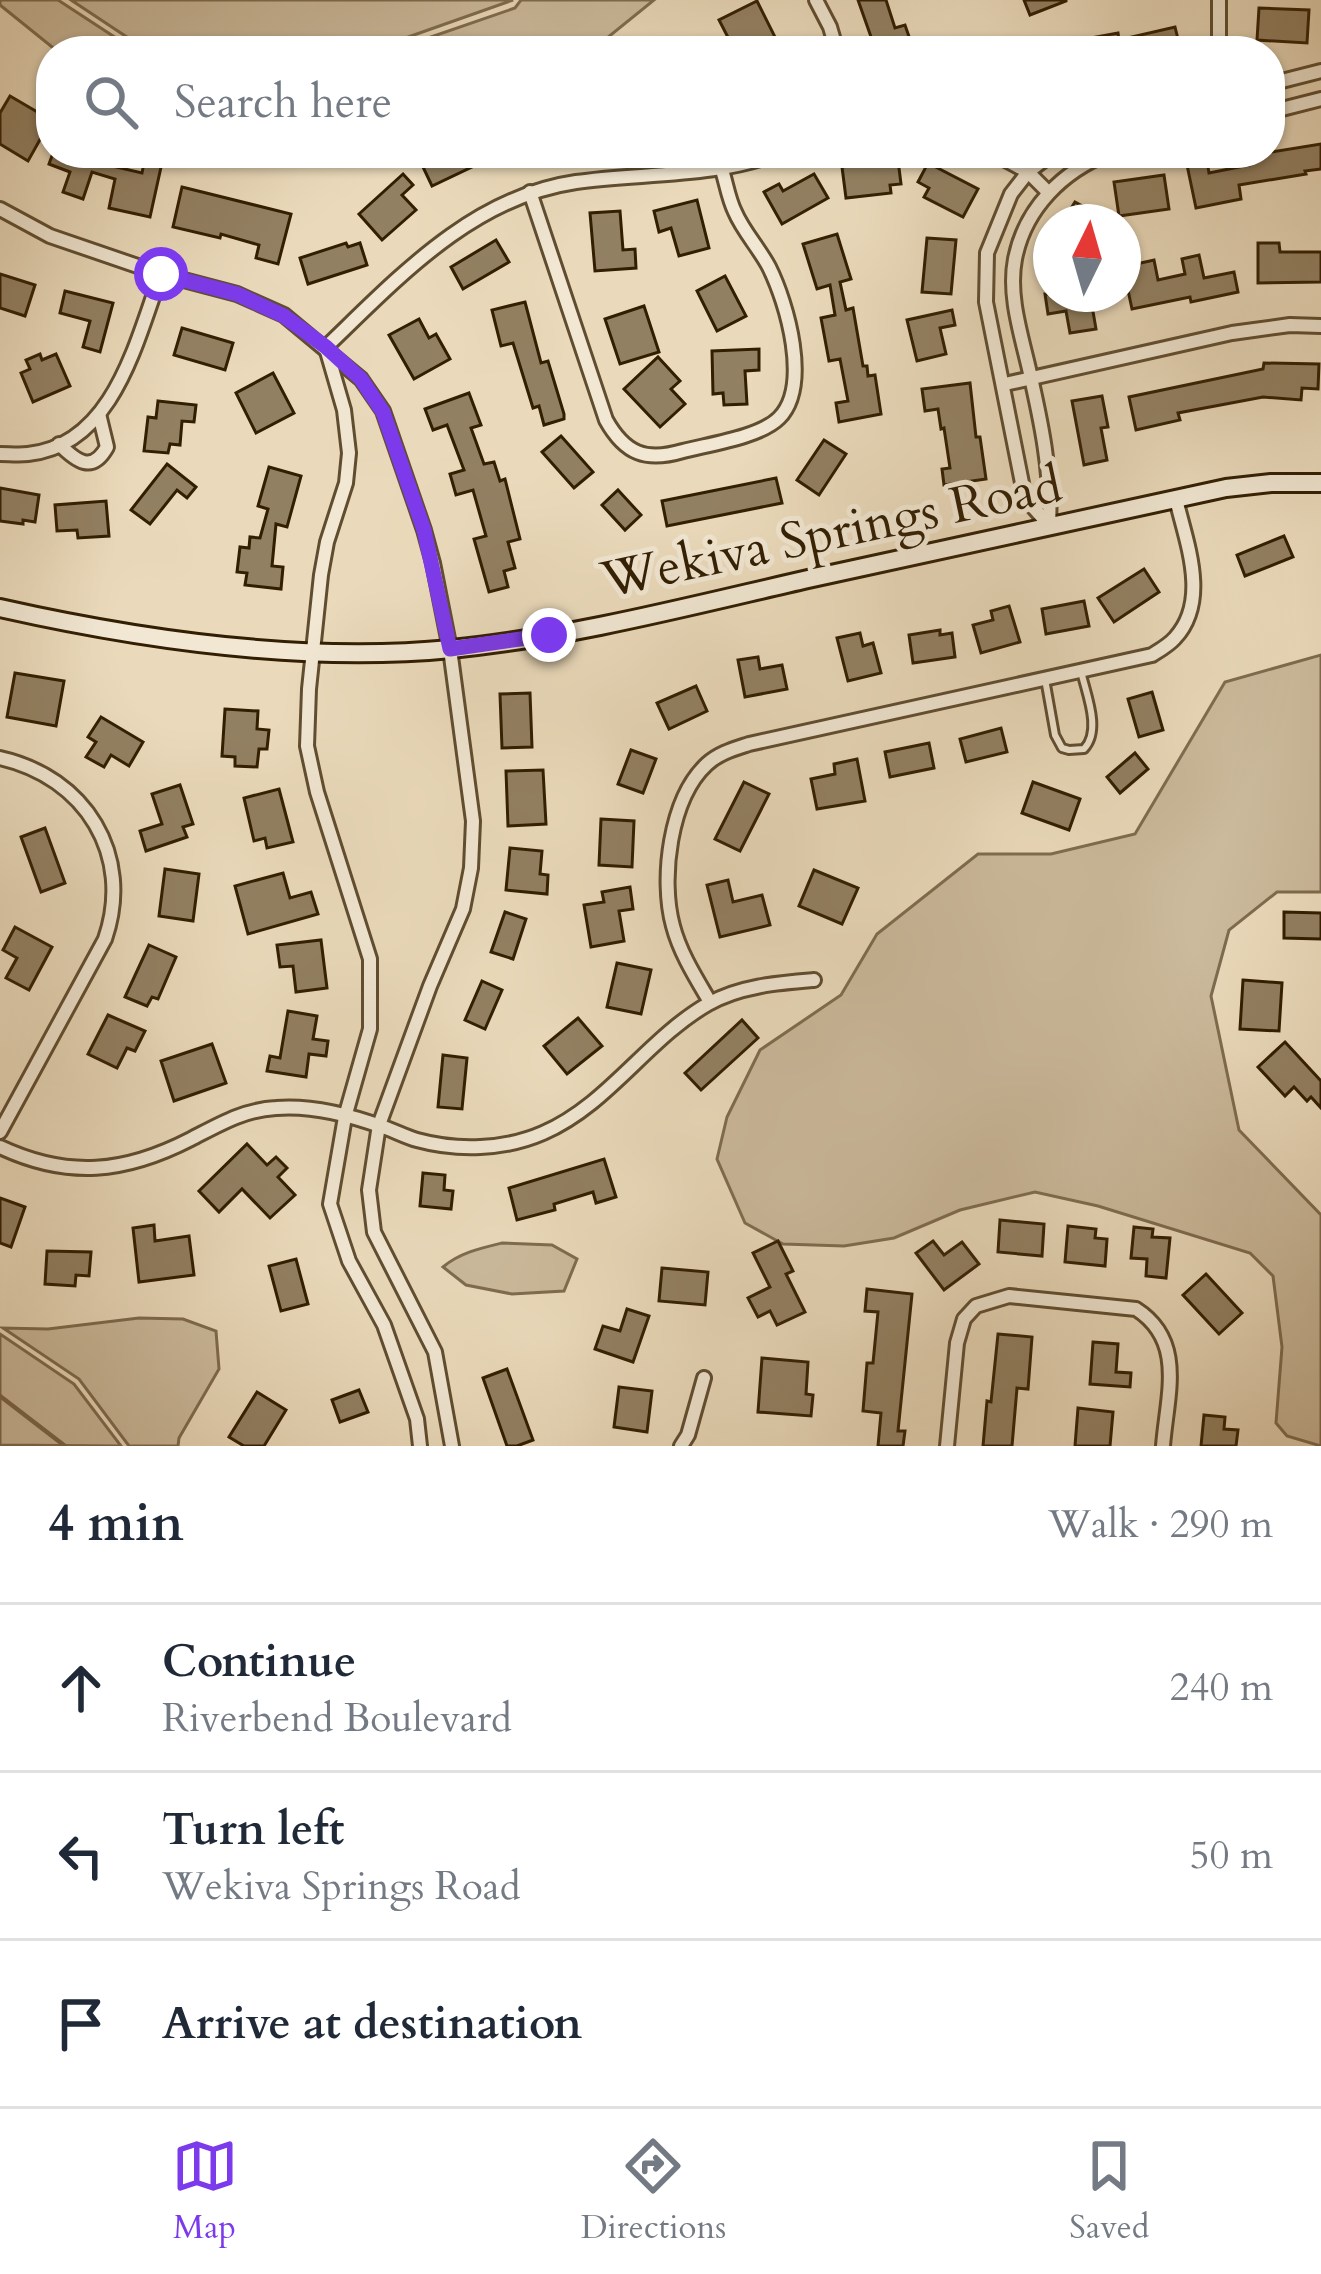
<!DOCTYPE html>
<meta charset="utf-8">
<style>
:root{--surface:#fff;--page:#f2f2f3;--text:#1f2937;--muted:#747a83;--line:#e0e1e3;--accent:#7c3aed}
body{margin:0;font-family:Cardo,serif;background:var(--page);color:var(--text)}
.compass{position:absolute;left:1033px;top:204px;width:108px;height:108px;border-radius:50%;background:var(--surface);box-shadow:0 3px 9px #0004;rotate:5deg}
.stop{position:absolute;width:36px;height:36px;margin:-27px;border:9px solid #7c3aed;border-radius:50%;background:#fff}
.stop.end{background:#7c3aed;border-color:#fff;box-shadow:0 3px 12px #0008}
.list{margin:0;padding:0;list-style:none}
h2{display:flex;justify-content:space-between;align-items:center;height:156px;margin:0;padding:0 48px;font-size:51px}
h2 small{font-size:39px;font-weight:400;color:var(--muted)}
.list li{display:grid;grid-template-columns:78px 1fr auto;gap:36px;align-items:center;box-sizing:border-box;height:168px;padding:0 48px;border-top:3px solid var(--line)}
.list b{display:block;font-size:45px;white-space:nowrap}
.list p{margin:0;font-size:39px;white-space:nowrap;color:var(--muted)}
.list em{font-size:39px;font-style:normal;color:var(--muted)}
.icon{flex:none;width:66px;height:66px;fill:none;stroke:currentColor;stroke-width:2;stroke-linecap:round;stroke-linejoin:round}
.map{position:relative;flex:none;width:1321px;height:1446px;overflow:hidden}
.search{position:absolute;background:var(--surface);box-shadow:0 3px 9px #0004;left:36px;right:36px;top:36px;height:132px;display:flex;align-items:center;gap:30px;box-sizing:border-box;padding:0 42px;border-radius:48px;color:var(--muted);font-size:45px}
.sheet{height:660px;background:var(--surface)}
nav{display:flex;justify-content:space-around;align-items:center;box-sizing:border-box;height:168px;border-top:3px solid var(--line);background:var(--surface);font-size:33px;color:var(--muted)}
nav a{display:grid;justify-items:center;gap:6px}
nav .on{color:var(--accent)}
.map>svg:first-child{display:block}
.green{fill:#cbba9c;stroke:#7e6c4f;stroke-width:3}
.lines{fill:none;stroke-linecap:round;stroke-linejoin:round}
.stream{stroke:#7b684b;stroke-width:4.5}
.building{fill:#928062;stroke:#321e02;stroke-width:3}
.lane-casing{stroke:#604d30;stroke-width:12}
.street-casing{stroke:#604d30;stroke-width:18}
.secondary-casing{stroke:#321e02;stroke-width:22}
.lane{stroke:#f1e7d3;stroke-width:6}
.street{stroke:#f1e7d3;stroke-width:12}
.secondary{stroke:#f1e7d3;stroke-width:16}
.route{stroke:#7c3aed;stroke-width:15}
.labels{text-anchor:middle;stroke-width:10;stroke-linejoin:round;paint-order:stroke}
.street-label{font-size:51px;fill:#321e02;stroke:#f1e7d3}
</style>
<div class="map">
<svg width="1321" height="1446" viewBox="0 0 1321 1446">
<rect width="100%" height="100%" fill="#eadabb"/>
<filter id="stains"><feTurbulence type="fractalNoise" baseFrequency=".00167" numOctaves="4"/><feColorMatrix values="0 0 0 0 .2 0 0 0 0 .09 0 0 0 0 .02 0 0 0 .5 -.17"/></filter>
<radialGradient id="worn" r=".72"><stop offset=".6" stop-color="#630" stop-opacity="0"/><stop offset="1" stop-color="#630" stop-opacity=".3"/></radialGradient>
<!-- green -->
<g class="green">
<path d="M0,0H58L136,51H57L0,5Z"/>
<path d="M71,0H513L397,41L344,51H172L139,45Z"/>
<path d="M521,0H654L591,51H383L399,48L515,8Z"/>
<path d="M1321,655V892H1277L1229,930L1211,996L1239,1130L1321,1215V1446L1287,1436L1276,1423L1282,1347L1273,1276L1250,1253L1098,1206L1035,1192L960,1210L894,1238L844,1246L783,1244L745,1223L717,1159L727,1117L760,1050L841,995L877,934L978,854H1051L1135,834L1225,682Z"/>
<path d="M502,1243L552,1245L577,1259L564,1291L512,1294L466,1285L443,1267C459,1253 481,1248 502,1243Z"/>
<path d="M139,1318L183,1319L216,1331L219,1369L179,1438L178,1446H129L79,1379L3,1328L48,1329Z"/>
<path d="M0,1334L74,1384L121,1446L0,1445Z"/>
</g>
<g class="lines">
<!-- stream -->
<path class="stream" d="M0,1396L65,1446"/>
</g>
<!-- building -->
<g class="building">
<path d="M858,0H886L895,28L905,25L914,51H876Z"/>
<path d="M1024,0H1066V1L1030,15Z"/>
<path d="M757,1L778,43L762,51H735L719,20Z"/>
<path d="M1259,8L1309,10L1307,43L1257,40Z"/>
<path d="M1175,27L1181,51H1054L1053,45L1118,33L1119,40Z"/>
<path d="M10,96L51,120L28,161L0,144V113Z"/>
<path d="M1321,144V169L1305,171L1306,174L1239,185L1241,199L1196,208L1187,165L1207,161L1209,173L1249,165L1247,156Z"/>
<path d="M53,153H107L103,164L142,173L144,163L161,167L150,217L109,208L115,179L92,172L83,199L63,192L70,172L49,164Z"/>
<path d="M446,153H470L476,165L432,186L422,165Z"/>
<path d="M898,160L901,184L890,185L891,193L846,198L842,167Z"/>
<path d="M928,163L978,189L963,217L924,197L929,188L918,182Z"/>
<path d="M403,174L413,185L402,195L416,210L382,240L359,214Z"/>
<path d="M814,174L828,198L782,224L764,192L779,184L783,191Z"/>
<path d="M1164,175L1169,209L1119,216L1114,182Z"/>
<path d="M182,187L291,214L278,264L256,258L259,245L221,234L220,238L173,227Z"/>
<path d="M697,200L709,248L679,256L671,228L659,232L654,211Z"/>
<path d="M1075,202L1090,210L1109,222H1072L1065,218Z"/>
<path d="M620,211L623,250L635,249L636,268L595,271L590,213Z"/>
<path d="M837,234L851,279L840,282L846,310L853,308L863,366H867L868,376L875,375L881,414L839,422L836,403L848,401L840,359L829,361L821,318L835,315L830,285L817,289L803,244Z"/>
<path d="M927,238L956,240L951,294L922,292Z"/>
<path d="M496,240L509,262L463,289L451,267Z"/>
<path d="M346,243L348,247L360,243L367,265L308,284L300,258Z"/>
<path d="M1258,243H1279L1280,252H1321V282L1258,283Z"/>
<path d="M1199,255L1204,278L1234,272L1238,292L1191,302L1190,297L1132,309L1123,267L1154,260L1158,280L1185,274L1182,259Z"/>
<path d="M0,274L35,285L25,316L0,308Z"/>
<path d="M725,276L746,316L717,331L697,291Z"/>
<path d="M65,291L113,303L100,352L83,347L90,321L60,313Z"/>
<path d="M1045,294H1090L1096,329L1070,333L1066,311L1048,314Z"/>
<path d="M525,302L541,363L548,361L564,414V419L544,425L539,406L533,408L513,343L501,346L492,310Z"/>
<path d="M644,306L659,352L620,364L605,319Z"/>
<path d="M952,310L955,325L940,328L946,354L917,361L907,320Z"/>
<path d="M419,319L429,338L436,334L450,359L414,379L389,335Z"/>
<path d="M182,328L233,343L225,370L174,355Z"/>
<path d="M759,349V370L745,371L747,404L724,405L723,393L713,394L712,351Z"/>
<path d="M40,354L42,360L56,354L70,386L33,402L21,373L30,369L26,360Z"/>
<path d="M658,357L680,381L671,389L685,404L660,427L624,389Z"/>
<path d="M1264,363L1319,364L1318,389L1302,388L1301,400L1263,397L1178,413L1180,420L1136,430L1129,397L1263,369Z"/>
<path d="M273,373L294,413L256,433L236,393Z"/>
<path d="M970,383L976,437H980L986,479L944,485L942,469L950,468L944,428L941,429L938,409L925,411L922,389Z"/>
<path d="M469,393L481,425L471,428L484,464L494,462L500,481L505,479L520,539L508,542L515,568L504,571L508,587L489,592L474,539L486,536L473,490L456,495L450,474L464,470L447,425L433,430L425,409Z"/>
<path d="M1102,396L1108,427L1101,428L1107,460L1084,465L1072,401Z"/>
<path d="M158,401L196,405L194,422L182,421L180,445L170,444L168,453L144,451L148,417L156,418Z"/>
<path d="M561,436L593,472L574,488L542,452Z"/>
<path d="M824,440L846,454L819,495L797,480Z"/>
<path d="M167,464L196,487L187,498L177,490L150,524L131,510Z"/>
<path d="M269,467L301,476L287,527L276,524L272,566L283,567L281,589L245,585L247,573L237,572L240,547L249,548L250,537L260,538L268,509L258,506Z"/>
<path d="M776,478L782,503L667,526L662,501Z"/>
<path d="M0,488L39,495L35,522L23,520V524L0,521Z"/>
<path d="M618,490L641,515L625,530L602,505Z"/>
<path d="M106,501L109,536L78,538L77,530L57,531L55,505Z"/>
<path d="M1284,536L1293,557L1245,576L1237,555Z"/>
<path d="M1144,569L1159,592L1114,622L1098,598Z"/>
<path d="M1084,601L1089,626L1046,634L1042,609Z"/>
<path d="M1009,606L1020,642L981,653L973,625L993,620L991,611Z"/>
<path d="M940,630V635L952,633L955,657L913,663L909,635Z"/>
<path d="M860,633L863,646L873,643L881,673L848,681L837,638Z"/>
<path d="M758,657L760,669L782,665L787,689L745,697L738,660Z"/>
<path d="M15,673L64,681L56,726L7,717Z"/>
<path d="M696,686L707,711L669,729L657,703Z"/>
<path d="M1152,692L1163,730L1139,737L1128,699Z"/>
<path d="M530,693L532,747L502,748L500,694Z"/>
<path d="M225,709L258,711L257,729L269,730L267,749H259L257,767L235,766V757L222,756Z"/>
<path d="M101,717L143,742L129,766L111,755L104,767L86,757L96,742L88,737Z"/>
<path d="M1001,728L1007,752L966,762L960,739Z"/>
<path d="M929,743L934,768L890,777L885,752Z"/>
<path d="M631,750L656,759L643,793L618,784Z"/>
<path d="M1135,753L1148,769L1120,793L1107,777Z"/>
<path d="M857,759L865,801L817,809L811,779L835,774L834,764Z"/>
<path d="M543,770L546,824L508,826L506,771Z"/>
<path d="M744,782L769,794L740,851L715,839Z"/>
<path d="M1033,782L1080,799L1069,830L1022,813Z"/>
<path d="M180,785L193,824L183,827L187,837L146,851L140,831L162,824L152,794Z"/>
<path d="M279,789L293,842L267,848L265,838L254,841L244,798Z"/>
<path d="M601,819L634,821L632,867L599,865Z"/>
<path d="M45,828L65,883L41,892L21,837Z"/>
<path d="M510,848L542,851L540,874L548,875L547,894L506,890Z"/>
<path d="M165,869L199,874L193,921L159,916Z"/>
<path d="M814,870L858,888L842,924L799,906Z"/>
<path d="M283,873L290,898L311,892L318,914L248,934L235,886Z"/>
<path d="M728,880L733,902L762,895L770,925L720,937L707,885Z"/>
<path d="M630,887L633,909L619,911L624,941L591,947L584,905L604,902L602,892Z"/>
<path d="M505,912L526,919L513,959L491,952Z"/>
<path d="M1284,912L1321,913V939L1284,938Z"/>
<path d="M15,927L52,947L29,990L6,978L17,958L3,950Z"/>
<path d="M321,940L327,988L296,992L293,966L280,967L277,945Z"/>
<path d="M149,945L176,957L158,999L152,997L147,1006L125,997Z"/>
<path d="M617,963L651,970L641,1014L607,1007Z"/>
<path d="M1243,980L1282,983L1279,1031L1240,1029Z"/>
<path d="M482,981L502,990L485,1029L465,1020Z"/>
<path d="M288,1011L317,1016L313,1039L328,1041L326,1056L309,1054L306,1077L267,1071L270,1056L280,1058Z"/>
<path d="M108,1015L145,1031L135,1051L127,1048L117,1068L88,1054Z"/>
<path d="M578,1018L602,1046L567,1074L544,1046Z"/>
<path d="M742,1020L758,1038L701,1090L685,1073Z"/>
<path d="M1285,1042L1321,1081V1108L1311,1097L1307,1101L1294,1087L1285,1096L1258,1067Z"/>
<path d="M212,1044L226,1083L174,1101L161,1061Z"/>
<path d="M443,1055L467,1058L462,1109L438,1107Z"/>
<path d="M247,1144L267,1165L276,1157L287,1168L278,1177L295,1195L270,1218L242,1189L219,1212L199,1191Z"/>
<path d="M604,1159L616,1197L596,1203L593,1192L554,1204L555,1210L517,1220L509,1188Z"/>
<path d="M423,1173L445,1175L444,1190L453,1191L451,1209L420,1206Z"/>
<path d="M0,1198L25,1207L11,1247L0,1243Z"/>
<path d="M1000,1220L1044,1224L1042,1256L998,1252Z"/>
<path d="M154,1225L155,1241L189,1236L194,1275L139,1282L133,1228Z"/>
<path d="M1068,1226L1096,1229L1095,1238L1107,1239L1105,1266L1065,1262Z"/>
<path d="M1134,1227L1153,1229L1152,1237L1170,1238L1166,1278L1146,1276L1147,1259L1131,1258Z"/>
<path d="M778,1241L793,1271L786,1274L805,1312L777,1325L770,1311L758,1317L748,1298L770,1287L753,1253Z"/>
<path d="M933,1241L944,1255L962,1242L979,1264L944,1290L916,1253Z"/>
<path d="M47,1251L91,1252L89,1276L76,1275L75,1286L45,1284Z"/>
<path d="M296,1259L308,1304L281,1311L269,1266Z"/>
<path d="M662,1268L708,1272L705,1305L659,1301Z"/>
<path d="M1206,1274L1242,1313L1219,1334L1183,1295Z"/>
<path d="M867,1289L912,1294L898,1431H905L903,1446H878L881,1413L863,1411L867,1363H873L878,1312L865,1311Z"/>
<path d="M627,1309L649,1316L633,1362L595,1349L603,1326L620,1331Z"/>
<path d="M998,1334L1032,1337L1028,1389L1017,1388L1012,1446H983L987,1401L991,1402Z"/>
<path d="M1093,1342L1118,1344L1116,1372L1131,1373L1130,1387L1090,1384Z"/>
<path d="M762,1358L808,1362L806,1394L813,1395L811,1416L758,1412Z"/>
<path d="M507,1369L533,1440L517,1446H507L483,1378Z"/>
<path d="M619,1387L652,1391L647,1432L614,1427Z"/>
<path d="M359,1390L368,1412L340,1422L332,1400Z"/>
<path d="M257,1392L286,1410L264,1446H244L229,1437Z"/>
<path d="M1078,1408L1113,1412L1110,1446H1075Z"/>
<path d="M1204,1415L1225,1417L1224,1429L1238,1430L1236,1446H1201Z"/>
</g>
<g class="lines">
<defs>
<path id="lane" d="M1045,679L1055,735L1062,748L1069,750L1084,749C1102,730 1086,694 1081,671"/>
<g id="street">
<path d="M816,0L830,27L837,51"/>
<path d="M1219,51V0"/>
<path d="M1270,84L1321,71"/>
<path d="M1270,112L1321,99"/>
<path d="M993,153L1028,172L1048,192"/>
<path d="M530,192L606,420C625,454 646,462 683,451C710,444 760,437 779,418C811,386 787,303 769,267C759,248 743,231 735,212C728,198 726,181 721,167"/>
<path d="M0,209L50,236L161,274L237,294L284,315L361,379L383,411L424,530L433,563L450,649L473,821L471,868L463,909L430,986L379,1125L369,1190L374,1232L435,1352L452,1446"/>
<path d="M326,347C398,278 472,197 576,182C638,173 720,177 777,153"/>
<path d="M326,348L344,410L349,453L346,483L327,542L321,575L309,689L307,746L317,792L370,959V1029L345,1117L330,1204L349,1261L384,1325L417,1419L420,1446"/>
<path d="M1005,384L1232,333L1290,325L1321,326"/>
<path d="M59,444C76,461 92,474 107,447L99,414"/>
<path d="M0,454C9,454 19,455 28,454C114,445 136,341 161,274"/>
<path d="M1049,525C1052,473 1041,421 1029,369C1021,334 1008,295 1015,259C1025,208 1063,171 1109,153"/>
<path d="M1049,525L1025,498L986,302L987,253L1011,194L1028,172L1053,153"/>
<path d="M0,758C85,777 134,855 105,939L0,1132"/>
<path d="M710,1002C696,978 680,953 673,926C660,879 670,798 707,764C719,753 734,749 749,744L1152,655C1160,650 1169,645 1175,638C1210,600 1186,542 1176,499"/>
<path d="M0,1147C68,1179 125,1173 191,1139C220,1124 243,1110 276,1108C311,1105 350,1115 383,1127C395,1131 406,1137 417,1140C457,1151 504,1150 543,1133C608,1105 647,1039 708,1004C739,986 778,983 814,980"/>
<path d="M681,1446L688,1435L704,1378"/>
<path d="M947,1446L957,1343L964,1319L976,1306L1009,1296L1136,1309C1186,1341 1167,1395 1163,1446"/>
</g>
<path id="secondary" d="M0,608C142,640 306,663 451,649C572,637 690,606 808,579C947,548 1087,519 1226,488L1271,483H1321"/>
</defs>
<!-- lane casing -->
<use href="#lane" class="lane-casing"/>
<!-- street casing -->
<use href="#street" class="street-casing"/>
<!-- secondary casing -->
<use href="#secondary" class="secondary-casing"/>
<!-- lane -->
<use href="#lane" class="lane"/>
<!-- street -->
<use href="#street" class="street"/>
<!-- secondary -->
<use href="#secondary" class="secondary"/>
</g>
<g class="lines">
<!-- route -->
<path class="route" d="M161,274L237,294L284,316L326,347L361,379L383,412L424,530L450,649L549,635"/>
</g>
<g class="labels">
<!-- street labels -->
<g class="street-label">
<text transform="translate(831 531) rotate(-12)" y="18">Wekiva Springs Road</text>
</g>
</g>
<rect width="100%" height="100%" filter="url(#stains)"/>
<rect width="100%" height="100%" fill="url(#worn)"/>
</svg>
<svg class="compass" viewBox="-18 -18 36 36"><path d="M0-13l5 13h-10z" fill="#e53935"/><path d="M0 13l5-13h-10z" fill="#747a83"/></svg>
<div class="stop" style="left:161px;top:274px"></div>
<div class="stop end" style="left:549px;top:635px"></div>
<div class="search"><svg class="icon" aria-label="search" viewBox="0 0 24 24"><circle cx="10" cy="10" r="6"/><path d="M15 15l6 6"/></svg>Search here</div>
</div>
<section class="sheet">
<h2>4 min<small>Walk · 290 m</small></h2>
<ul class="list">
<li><svg class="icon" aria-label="ahead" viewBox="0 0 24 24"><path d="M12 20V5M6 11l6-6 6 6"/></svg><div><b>Continue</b><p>Riverbend Boulevard</p></div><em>240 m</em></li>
<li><svg class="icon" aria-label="left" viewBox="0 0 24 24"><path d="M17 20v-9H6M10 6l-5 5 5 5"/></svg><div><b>Turn left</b><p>Wekiva Springs Road</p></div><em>50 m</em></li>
<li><svg class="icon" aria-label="arrive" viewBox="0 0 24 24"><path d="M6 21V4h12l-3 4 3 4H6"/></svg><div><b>Arrive at destination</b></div></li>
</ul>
</section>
<nav>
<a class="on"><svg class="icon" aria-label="map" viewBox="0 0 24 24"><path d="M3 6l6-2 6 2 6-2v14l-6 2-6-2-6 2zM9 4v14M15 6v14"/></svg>Map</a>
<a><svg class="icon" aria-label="directions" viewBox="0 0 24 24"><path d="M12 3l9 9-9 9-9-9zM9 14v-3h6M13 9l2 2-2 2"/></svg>Directions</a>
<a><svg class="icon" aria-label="saved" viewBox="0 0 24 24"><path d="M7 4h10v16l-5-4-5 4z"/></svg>Saved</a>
</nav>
